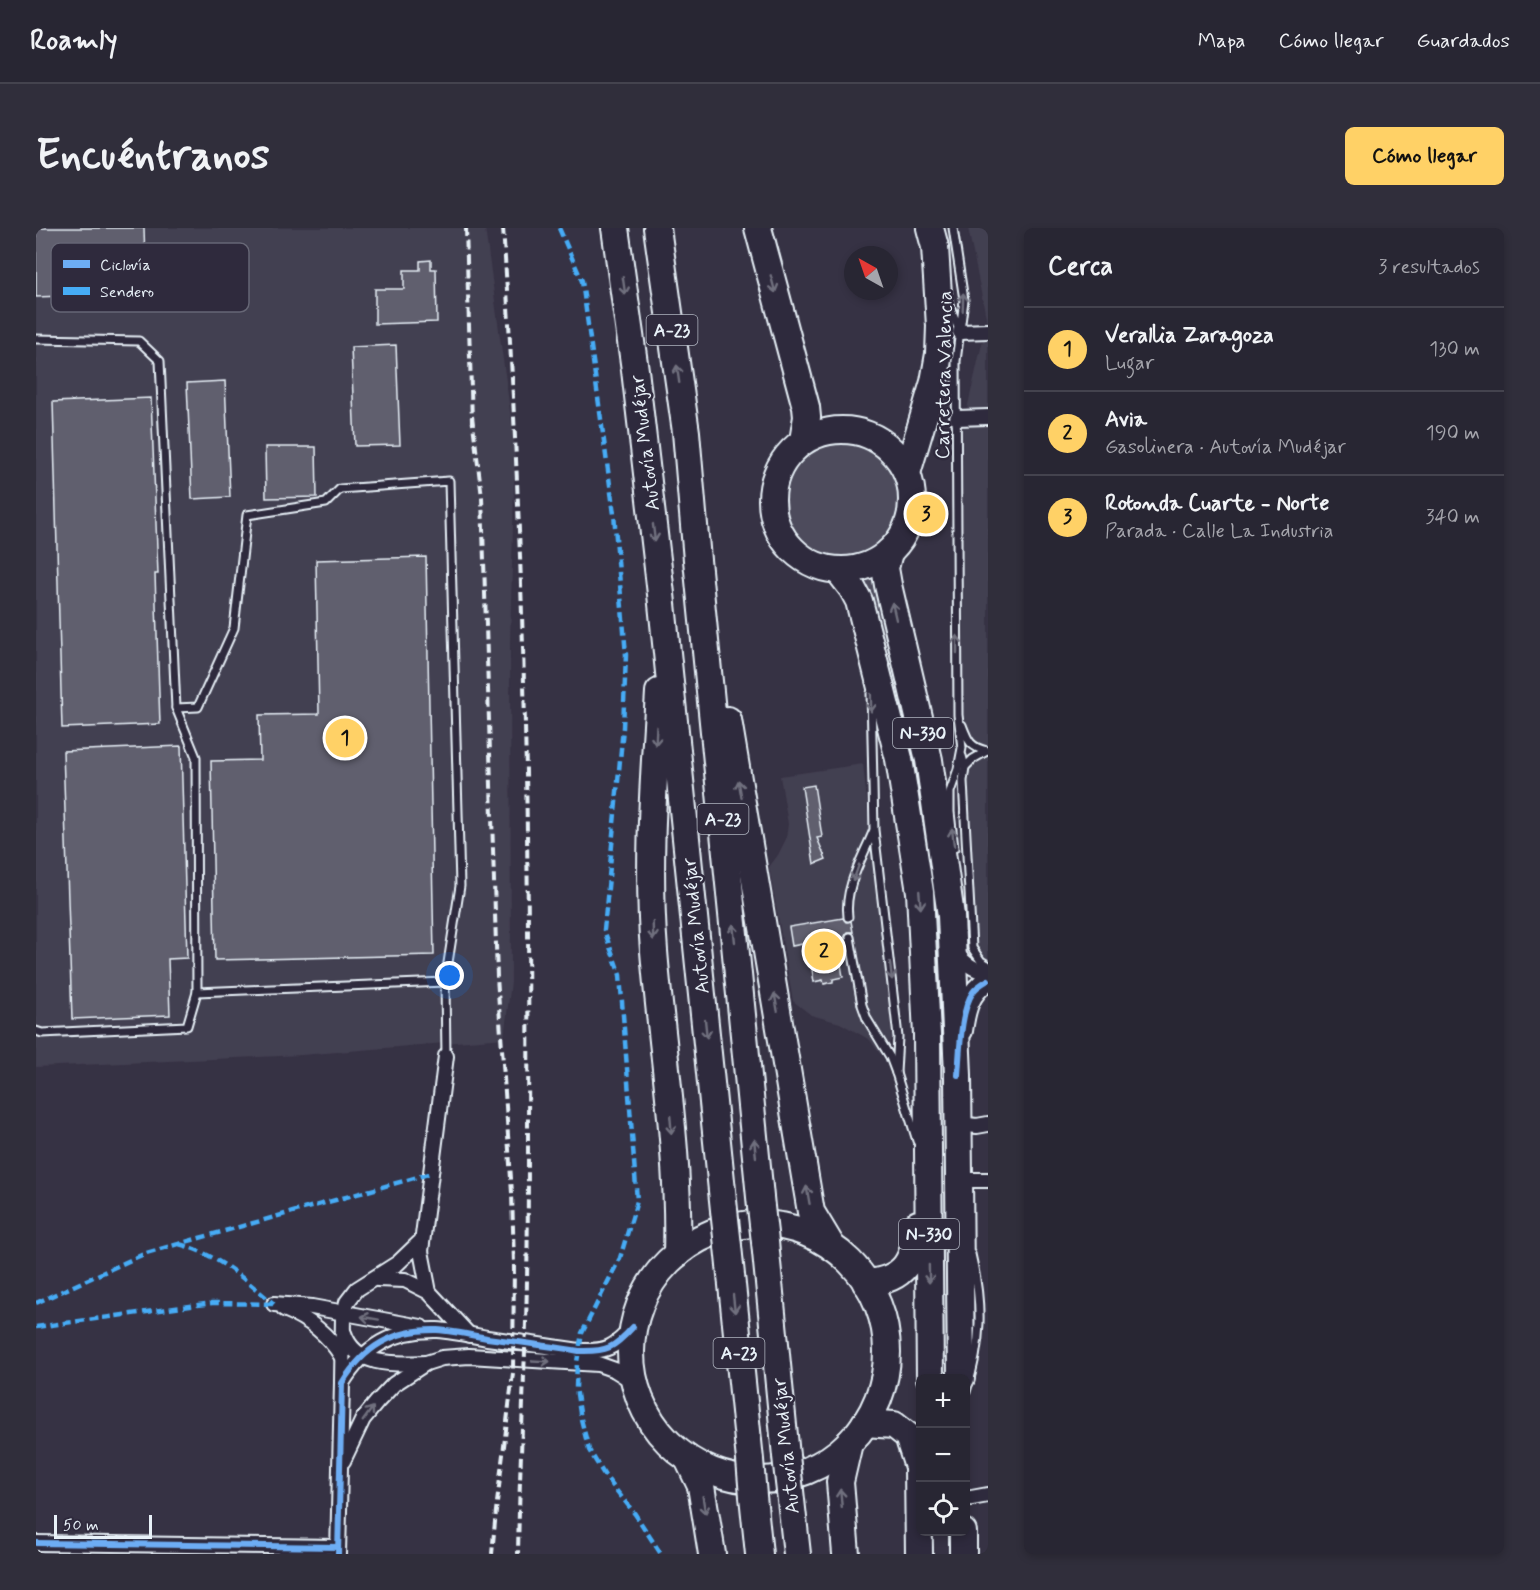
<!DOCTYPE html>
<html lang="es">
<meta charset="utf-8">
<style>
:root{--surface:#282633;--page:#302e3b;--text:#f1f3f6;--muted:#a5a5ac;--line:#44434e;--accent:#ffd166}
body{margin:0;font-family:Mynerve,sans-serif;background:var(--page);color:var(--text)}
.controls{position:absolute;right:18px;bottom:18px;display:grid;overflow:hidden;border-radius:9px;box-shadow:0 3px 9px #0003}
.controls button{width:54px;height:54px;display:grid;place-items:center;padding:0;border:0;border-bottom:2px solid var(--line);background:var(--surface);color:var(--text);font:30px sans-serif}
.compass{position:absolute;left:808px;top:18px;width:54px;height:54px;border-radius:50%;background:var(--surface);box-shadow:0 3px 9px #0003;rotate:320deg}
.scale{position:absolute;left:18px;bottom:15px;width:98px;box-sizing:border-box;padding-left:6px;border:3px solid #e8f1f8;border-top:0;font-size:16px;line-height:21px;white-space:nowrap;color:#e8f1f8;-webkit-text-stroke:4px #2f2a3d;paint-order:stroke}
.you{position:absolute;left:414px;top:748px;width:21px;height:21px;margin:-15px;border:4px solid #fff;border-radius:50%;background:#1a73e8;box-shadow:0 0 0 9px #1a73e833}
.badge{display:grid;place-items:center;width:39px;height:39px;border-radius:50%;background:var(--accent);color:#111;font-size:20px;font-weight:700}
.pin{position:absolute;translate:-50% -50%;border:3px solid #fff;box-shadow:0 2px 6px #0006}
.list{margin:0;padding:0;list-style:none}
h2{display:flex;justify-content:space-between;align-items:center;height:78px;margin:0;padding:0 24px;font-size:26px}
h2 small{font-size:20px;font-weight:400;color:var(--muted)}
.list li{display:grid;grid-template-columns:39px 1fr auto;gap:18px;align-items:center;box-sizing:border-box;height:84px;padding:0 24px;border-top:2px solid var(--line)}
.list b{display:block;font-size:22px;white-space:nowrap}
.list p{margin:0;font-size:20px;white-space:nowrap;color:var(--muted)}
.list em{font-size:20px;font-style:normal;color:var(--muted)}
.icon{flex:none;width:33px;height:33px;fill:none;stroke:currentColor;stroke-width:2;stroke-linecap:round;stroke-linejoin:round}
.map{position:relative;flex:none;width:952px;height:1326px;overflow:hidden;border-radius:9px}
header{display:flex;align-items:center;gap:36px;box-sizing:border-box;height:84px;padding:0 30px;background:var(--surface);border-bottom:2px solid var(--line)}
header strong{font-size:28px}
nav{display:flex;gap:33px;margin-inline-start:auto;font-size:21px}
.intro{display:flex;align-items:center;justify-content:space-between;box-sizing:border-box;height:144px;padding:0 36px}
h1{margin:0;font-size:42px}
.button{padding:15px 27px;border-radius:9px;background:var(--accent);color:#111;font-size:21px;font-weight:700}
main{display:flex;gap:36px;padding:0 36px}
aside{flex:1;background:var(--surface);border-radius:9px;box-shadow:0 3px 9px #0003}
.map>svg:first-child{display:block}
.built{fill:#433f51}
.green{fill:#4d4b5c;stroke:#9a9eaa;stroke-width:1.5}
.building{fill:#605e6e;stroke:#e8f1f8;stroke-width:1.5}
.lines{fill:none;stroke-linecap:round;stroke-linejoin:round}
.lane-casing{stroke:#e8f1f8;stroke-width:11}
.street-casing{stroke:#e8f1f8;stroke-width:18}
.secondary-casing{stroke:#e8f1f8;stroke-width:24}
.highway-casing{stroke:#e8f1f8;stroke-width:30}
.lane{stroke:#2f2a3d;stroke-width:7}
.street{stroke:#2f2a3d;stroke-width:14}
.secondary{stroke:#2f2a3d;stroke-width:20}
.highway{stroke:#2f2a3d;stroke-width:26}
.rail{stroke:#e8f1f8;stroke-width:4;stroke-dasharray:9 4.5;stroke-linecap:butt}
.highway-bridge-casing{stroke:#e8f1f8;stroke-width:30;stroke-linecap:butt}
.highway-bridge{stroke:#2f2a3d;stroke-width:26}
.quiet{stroke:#46acf6;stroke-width:4.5;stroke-dasharray:9 4.5;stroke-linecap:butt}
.cycleway-casing{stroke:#2f2a3d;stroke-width:10}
.cycleway{stroke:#6dadf4;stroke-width:6}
.oneway{stroke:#70707e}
.labels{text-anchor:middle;stroke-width:5;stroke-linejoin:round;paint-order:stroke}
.shield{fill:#2f2a3d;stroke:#b0b5c0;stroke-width:1.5}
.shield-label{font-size:18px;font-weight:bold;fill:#e8f1f8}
.street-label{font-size:20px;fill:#e8f1f8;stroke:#2f2a3d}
.key{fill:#2f2a3d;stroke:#666675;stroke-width:1.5}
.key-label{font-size:16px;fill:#e8f1f8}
</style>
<header>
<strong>Roamly</strong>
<nav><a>Mapa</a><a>Cómo llegar</a><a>Guardados</a></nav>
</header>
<div class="intro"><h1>Encuéntranos</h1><a class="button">Cómo llegar</a></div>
<main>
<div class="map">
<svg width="952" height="1326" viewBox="0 0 952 1326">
<rect width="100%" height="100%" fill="#363244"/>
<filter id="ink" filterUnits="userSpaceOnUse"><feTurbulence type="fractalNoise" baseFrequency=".0167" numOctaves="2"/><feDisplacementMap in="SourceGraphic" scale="12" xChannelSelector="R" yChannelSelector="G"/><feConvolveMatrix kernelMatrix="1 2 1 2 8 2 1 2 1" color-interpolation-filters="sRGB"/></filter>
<g filter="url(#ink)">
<!-- built -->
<g class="built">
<path d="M0,0H449L479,219L474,416L475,754L468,810L266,827L0,839Z"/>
<path d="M932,0H952V731L944,726L941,718L934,632L931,555L932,546L940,533V515L935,510L927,494L926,203L951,94Z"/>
<path d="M827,536L856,811L844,826L834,812L804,795L775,787L757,773L733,639L742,627L750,611L752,596L744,548Z"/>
</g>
<!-- green -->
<g class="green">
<circle cx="807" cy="272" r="59"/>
<path d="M837,346L894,585L915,794L913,1150H902L900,839L850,437L829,353V349Z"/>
</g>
<!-- building -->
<g class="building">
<path d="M0,0H108L110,65L0,69Z"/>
<path d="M395,32V41H400L401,94L339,96V61H368V42H384V33Z"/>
<path d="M360,117L364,217L319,218L315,119Z"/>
<path d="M189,153L194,269L156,271L151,155Z"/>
<path d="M115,170L122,346H119L124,496L26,500L17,174Z"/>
<path d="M229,219H280L281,269L230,270Z"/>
<path d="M390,329L398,727L179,732L175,533L224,532L223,487L283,486L280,332Z"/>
<path d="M145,518L151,730L132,731L134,787L36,791L27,523Z"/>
<path d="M778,557L786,609L781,610L790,631L778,636L766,559Z"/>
<path d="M807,690L810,694L815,693L817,704H812L808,710L801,711L807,749L797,751V754L788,756L787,752L778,754L772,715L756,718L753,699Z"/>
</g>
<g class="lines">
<defs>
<g id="lane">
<path d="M917,0L928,72L920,133L922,487L926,520L922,541L914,564V584L918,620"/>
<path d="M914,79L923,102"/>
<path d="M0,111L103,113L124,133L140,480L160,529L161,764L151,798L6,805L0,803"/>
<path d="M835,465L838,602L862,809L860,845"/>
<path d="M140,480L162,479L198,400L211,287L290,275L304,261L413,253L424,658L409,754"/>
<path d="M926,497C932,513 934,519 951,523"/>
<path d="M926,528L929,539L927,553L936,720L945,733L952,737"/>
<path d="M929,539L937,531L951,523"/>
<path d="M812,689C808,660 826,631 837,604"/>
<path d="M814,709L826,777L831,791L854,829L860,845L881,913"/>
<path d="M161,764L409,754L410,828"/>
<path d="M930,1164C946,1114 947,1077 935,1026"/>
</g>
<g id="street">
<path d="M924,104L952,103"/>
<path d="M921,190L952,189"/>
<path d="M919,721C925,734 938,742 952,745"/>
<path d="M410,828L385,1023L393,1064L433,1107"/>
<path d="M922,896L941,898L952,896"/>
<path d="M923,952H952"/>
<path d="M341,1051L369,1052L393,1064"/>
<path d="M238,1076L276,1079L385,1099"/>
<path d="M248,1081C273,1091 292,1106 306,1129"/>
<path d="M308,1105C319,1140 361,1136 390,1135"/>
<path d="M306,1154L307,1089L311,1074L321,1061L362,1035L385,1013"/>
<path d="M307,1233L327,1191L341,1174L358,1156L390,1135L406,1130L433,1128L562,1136L579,1142L598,1154"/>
<path d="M930,1271L952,1267"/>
<path d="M0,1315L302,1319"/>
<path d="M302,1326L306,1155C328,1119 357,1101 401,1102C417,1103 435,1107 451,1110C482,1114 512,1118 543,1123C571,1124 578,1120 597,1099"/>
</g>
<path id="secondary" d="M926,803C929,781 933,764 952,752"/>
<g id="highway">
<path d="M579,0L599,142L625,366L688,982"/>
<path d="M621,0L650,204L661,332L725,979"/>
<path d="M722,0L770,179L771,189L767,213"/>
<circle cx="806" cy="272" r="70"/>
<path d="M871,245L898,154L903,126L904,98L899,19L894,0"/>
<path d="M853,324L849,340L852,357L893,532L915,688L922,847L925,1150"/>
<path d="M802,342L816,360L823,373L834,416L863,531L884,664L891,807L894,1150"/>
<path d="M623,464C618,550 611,636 618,723C626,823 644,926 641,1026"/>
<path d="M692,492L775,984L796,1019"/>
<circle cx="723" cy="1124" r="128"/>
<path d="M729,1014L750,1228"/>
<path d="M692,1018L714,1232"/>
<path d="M830,1055C870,1052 878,1032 882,996"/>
<path d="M829,1195L858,1197L872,1208L882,1239L883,1326"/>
<path d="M652,1231L665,1258L676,1326"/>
<path d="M754,1263L761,1326"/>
<path d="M717,1268L723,1326"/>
<path d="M810,1326L804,1254L813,1215"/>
<path d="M927,1326V1304"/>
</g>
</defs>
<!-- lane casing -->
<use href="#lane" class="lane-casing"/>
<!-- street casing -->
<use href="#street" class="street-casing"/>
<!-- secondary casing -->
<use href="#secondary" class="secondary-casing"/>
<!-- highway casing -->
<use href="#highway" class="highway-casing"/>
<!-- lane -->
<use href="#lane" class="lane"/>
<!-- street -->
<use href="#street" class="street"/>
<!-- secondary -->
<use href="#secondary" class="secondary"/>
<!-- highway -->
<use href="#highway" class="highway"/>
<!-- rail -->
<g class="rail">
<path d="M430,0L436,194"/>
<path d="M467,0C487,297 494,595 492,893C492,977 492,1062 488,1146C486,1206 483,1266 482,1326"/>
<path d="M436,188L446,269L461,749L476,965L478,1036L477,1145L460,1283L456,1326"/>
</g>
<defs>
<g id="highway-bridge">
<path d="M725,979L729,1014"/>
<path d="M688,982L692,1018"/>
<path d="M750,1228L754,1263"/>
<path d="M714,1232L717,1268"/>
</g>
</defs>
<!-- highway-bridge casing -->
<use href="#highway-bridge" class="highway-bridge-casing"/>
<!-- highway-bridge -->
<use href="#highway-bridge" class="highway-bridge"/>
<!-- quiet -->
<g class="quiet">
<path d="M523,0L546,53L578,286L590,427L587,500L568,702L584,747L601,973L584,1030L546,1105L541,1134L540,1160L545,1191L553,1222L569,1248L599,1286L625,1326"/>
<path d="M143,1016C181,1026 209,1052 238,1076"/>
<path d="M0,1075L110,1025L396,945"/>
<path d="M0,1099L176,1075L238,1076"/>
</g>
<defs>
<g id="cycleway">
<path d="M922,847C924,824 924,783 937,764C940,759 947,755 952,752"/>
<path d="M0,1315L302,1319"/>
<path d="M302,1326L306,1155C328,1119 357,1101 401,1102C417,1103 435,1107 451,1110C482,1114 512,1118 543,1123C571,1124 578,1120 597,1099"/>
</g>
</defs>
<!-- cycleway casing -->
<use href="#cycleway" class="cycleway-casing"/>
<!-- cycleway -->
<use href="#cycleway" class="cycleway"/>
</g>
<!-- one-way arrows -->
<defs><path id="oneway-shaft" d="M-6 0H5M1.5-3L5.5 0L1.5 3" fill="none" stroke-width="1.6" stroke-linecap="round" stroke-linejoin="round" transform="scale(1.5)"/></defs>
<g class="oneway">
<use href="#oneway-shaft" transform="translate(737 56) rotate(75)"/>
<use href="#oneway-shaft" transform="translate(588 58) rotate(82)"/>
<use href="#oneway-shaft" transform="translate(927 74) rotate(-88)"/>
<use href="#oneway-shaft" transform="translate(642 146) rotate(-98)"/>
<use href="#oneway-shaft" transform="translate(618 305) rotate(83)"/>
<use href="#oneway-shaft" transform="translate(858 383) rotate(-103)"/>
<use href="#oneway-shaft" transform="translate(921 416) rotate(-90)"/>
<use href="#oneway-shaft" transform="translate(835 475) rotate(89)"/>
<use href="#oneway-shaft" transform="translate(620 508) rotate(93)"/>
<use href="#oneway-shaft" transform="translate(704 561) rotate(-100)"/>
<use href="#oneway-shaft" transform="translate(917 609) rotate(-97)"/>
<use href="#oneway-shaft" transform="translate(820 645) rotate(110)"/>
<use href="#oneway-shaft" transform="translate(884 672) rotate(85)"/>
<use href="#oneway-shaft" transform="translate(617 703) rotate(88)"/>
<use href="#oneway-shaft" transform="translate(698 705) rotate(-96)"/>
<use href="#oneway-shaft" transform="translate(855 743) rotate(83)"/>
<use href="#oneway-shaft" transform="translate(740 774) rotate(-100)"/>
<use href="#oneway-shaft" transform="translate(670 801) rotate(84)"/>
<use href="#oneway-shaft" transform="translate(635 897) rotate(85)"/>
<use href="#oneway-shaft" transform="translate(719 920) rotate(-96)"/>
<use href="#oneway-shaft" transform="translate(772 967) rotate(-100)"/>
<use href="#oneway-shaft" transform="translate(893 1046) rotate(89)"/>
<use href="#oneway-shaft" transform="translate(698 1076) rotate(84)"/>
<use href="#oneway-shaft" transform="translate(334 1090) rotate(-170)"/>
<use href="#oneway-shaft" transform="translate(505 1133) rotate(3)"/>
<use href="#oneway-shaft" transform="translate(332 1186) rotate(-54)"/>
<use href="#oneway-shaft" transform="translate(805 1270) rotate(-95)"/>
<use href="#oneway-shaft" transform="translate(668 1277) rotate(81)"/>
</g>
</g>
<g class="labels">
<!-- shield labels -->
<g class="shield">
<rect x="610.5" y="87" width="51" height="30" rx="4.5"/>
<rect x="857" y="490" width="60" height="30" rx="4.5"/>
<rect x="661.5" y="576" width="51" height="30" rx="4.5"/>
<rect x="863" y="991" width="60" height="30" rx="4.5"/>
<rect x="677.5" y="1110" width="51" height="30" rx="4.5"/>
</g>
<g class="shield-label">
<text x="636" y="108">A-23</text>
<text x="887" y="511">N-330</text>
<text x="687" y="597">A-23</text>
<text x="893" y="1012">N-330</text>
<text x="703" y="1131">A-23</text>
</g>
<!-- street labels -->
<g class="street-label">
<text transform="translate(907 147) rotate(-89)" y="7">Carretera Valencia</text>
<text transform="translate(608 215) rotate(-97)" y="7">Autovía Mudéjar</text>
<text transform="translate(659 698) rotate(-96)" y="7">Autovía Mudéjar</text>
<text transform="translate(749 1218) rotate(-96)" y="7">Autovía Mudéjar</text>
</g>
</g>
<!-- legend -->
<rect x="15" y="15" width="198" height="69" rx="9" class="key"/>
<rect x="27" y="32" width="27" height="8" fill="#6dadf4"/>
<rect x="27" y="59" width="27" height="8" fill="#46acf6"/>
<g class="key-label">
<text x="64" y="42">Ciclovía</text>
<text x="64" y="69">Sendero</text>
</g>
</svg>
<div class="controls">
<button>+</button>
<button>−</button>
<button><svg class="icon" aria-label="locate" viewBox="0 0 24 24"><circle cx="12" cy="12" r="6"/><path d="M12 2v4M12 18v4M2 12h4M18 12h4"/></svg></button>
</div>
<svg class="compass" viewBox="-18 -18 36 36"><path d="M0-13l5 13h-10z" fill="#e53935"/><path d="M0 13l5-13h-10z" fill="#a5a5ac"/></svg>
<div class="scale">50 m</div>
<div class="you"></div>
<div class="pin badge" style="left:309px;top:510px">1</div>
<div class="pin badge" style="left:788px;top:723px">2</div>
<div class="pin badge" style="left:890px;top:286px">3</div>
</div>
<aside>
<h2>Cerca<small>3 resultados</small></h2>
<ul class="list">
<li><span class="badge">1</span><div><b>Verallia Zaragoza</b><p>Lugar</p></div><em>130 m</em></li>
<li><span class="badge">2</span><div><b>Avia</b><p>Gasolinera · Autovía Mudéjar</p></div><em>190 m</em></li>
<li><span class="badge">3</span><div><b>Rotonda Cuarte - Norte</b><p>Parada · Calle La Industria</p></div><em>340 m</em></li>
</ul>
</aside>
</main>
